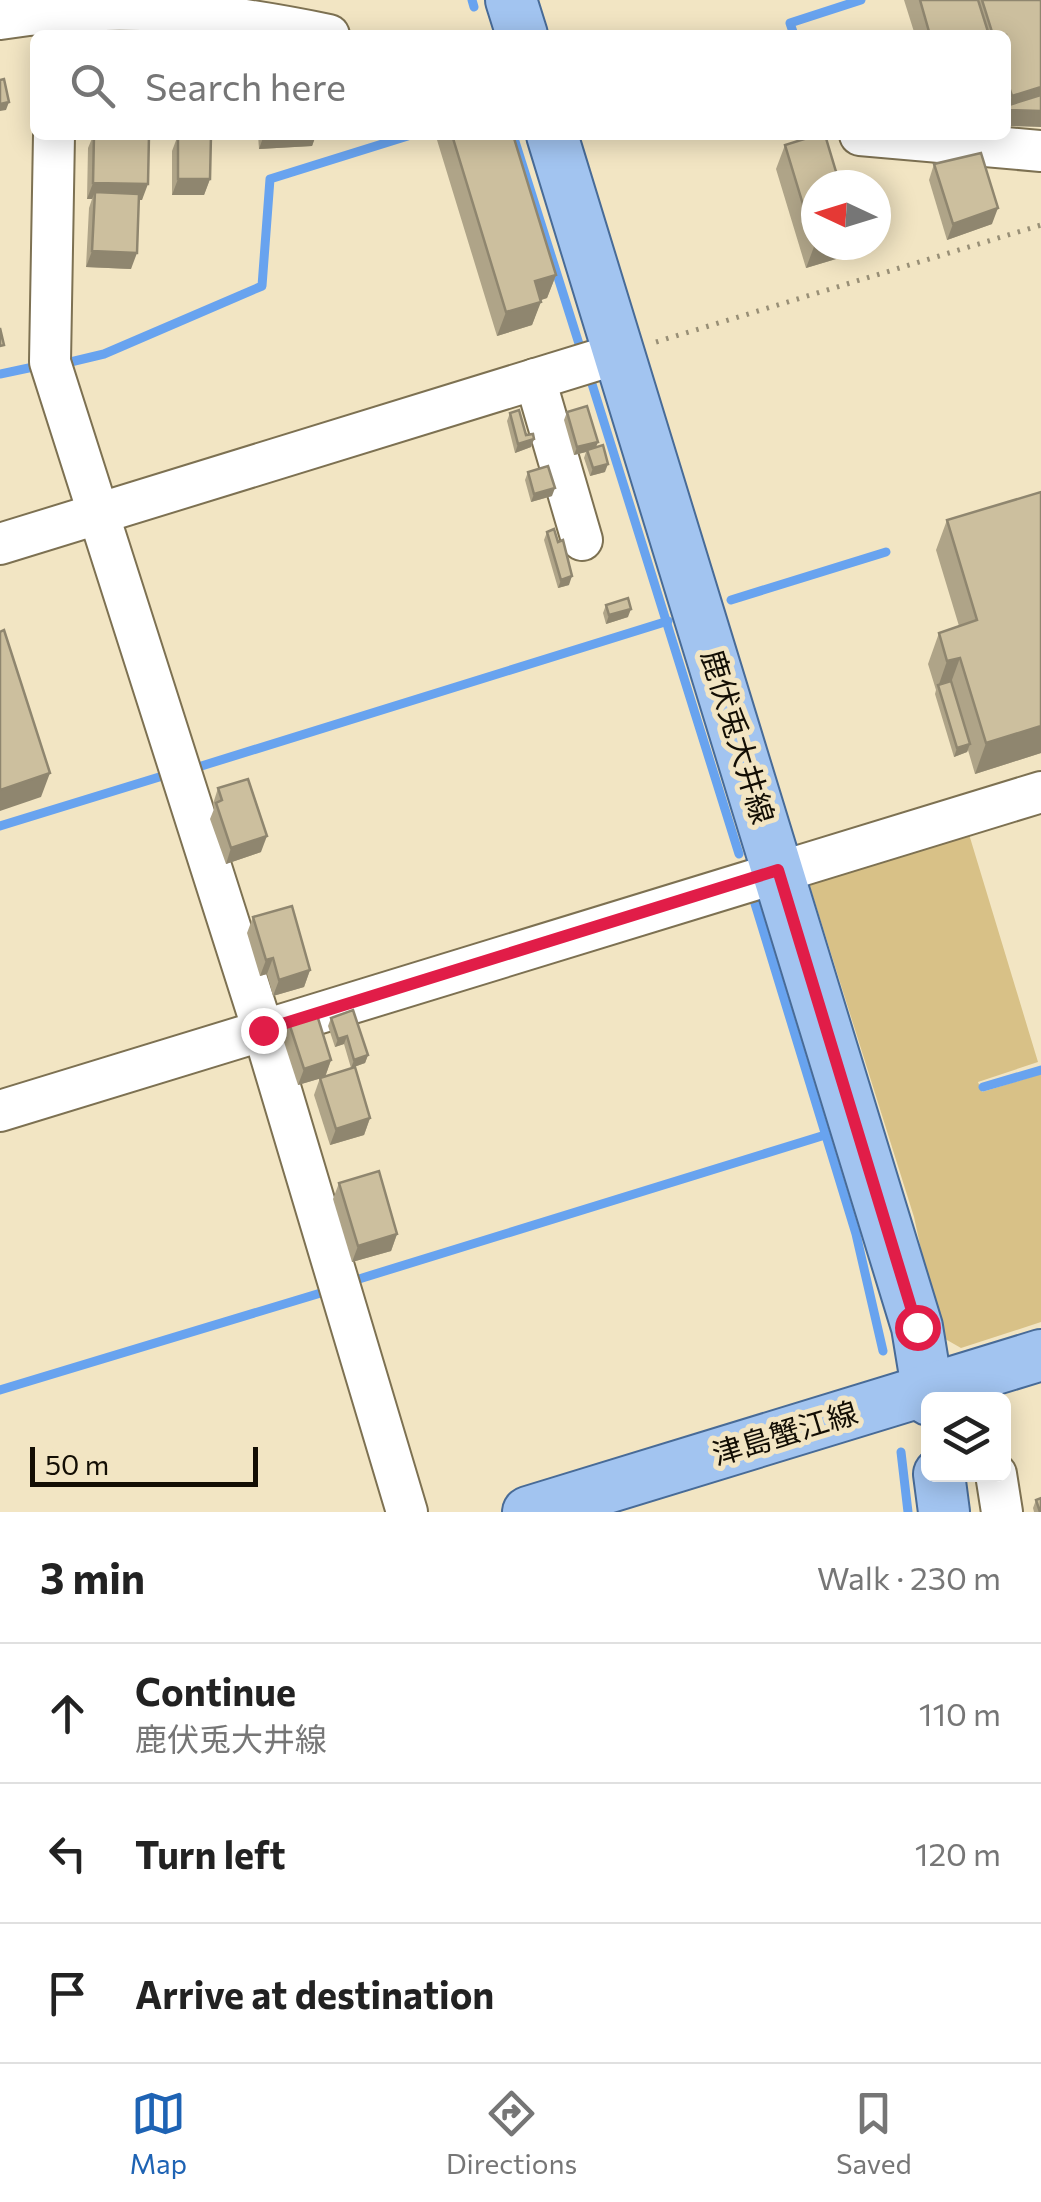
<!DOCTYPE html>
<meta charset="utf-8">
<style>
:root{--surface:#fff;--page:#f6f6f6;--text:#222;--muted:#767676;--line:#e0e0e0;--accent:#1e63b4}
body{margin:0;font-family:Commissioner,"Noto Sans JP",sans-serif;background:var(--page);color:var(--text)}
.controls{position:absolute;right:30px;bottom:30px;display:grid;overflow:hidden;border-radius:15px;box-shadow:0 5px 25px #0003}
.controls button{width:90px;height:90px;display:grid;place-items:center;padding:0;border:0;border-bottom:2px solid var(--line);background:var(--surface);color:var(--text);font:50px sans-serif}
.compass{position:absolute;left:801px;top:170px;width:90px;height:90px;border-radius:50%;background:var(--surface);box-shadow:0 5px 25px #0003;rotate:274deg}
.scale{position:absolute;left:30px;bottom:25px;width:228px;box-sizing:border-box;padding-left:10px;border:5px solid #130e04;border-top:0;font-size:28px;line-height:35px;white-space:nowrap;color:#130e04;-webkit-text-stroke:8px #f2e5c3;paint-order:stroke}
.stop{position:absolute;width:30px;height:30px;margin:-22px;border:8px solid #e11d48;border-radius:50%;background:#fff}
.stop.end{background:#e11d48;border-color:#fff;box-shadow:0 2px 10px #0008}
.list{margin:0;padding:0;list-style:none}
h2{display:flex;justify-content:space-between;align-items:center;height:130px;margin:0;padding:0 40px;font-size:42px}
h2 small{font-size:32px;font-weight:400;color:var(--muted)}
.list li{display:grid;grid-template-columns:65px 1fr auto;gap:30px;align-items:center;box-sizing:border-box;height:140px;padding:0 40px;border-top:2px solid var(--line)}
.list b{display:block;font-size:38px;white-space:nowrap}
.list p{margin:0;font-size:32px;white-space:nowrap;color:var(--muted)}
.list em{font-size:32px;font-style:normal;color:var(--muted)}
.icon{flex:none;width:55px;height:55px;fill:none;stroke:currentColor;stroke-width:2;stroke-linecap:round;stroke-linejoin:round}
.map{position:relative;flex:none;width:1041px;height:1512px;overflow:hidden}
.search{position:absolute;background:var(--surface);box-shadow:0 5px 25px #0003;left:30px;right:30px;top:30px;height:110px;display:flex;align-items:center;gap:25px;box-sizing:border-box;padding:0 35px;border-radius:15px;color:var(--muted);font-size:38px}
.sheet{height:550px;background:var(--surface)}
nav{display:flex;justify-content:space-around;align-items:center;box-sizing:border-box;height:140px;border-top:2px solid var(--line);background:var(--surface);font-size:28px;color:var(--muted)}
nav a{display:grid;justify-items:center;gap:5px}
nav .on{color:var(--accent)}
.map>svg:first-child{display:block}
.green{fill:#d8c187}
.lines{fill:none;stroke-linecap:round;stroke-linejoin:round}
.stream{stroke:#68a3ef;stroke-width:9}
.minor-casing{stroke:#7d7152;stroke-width:44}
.major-casing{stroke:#486b97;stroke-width:54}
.path{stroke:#988f76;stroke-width:5;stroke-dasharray:2.5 8;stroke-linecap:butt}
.minor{stroke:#fff;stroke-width:40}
.major{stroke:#a2c4f0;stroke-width:50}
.wall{fill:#afa488}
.shaded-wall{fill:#8f866f}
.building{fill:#ccbf9e;stroke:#8f866f;stroke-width:2.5}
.route{stroke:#e11d48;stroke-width:12}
.labels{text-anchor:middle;stroke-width:10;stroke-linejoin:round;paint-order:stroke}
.street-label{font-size:30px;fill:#130e04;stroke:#f2e5c3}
</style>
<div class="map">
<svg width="1041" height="1512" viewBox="0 0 1041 1512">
<rect width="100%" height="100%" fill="#f2e5c3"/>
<!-- green -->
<path class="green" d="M965,821L1038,1062L978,1082L982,1092L1041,1074V1322L961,1348L940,1336L914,1217L806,874Z"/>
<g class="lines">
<!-- stream -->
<g class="stream">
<path d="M472,0L474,7"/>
<path d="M794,35L790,23L861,0"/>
<path d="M513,135L580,347"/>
<path d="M62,364L104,354L262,286L270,179L411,135"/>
<path d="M0,374L38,366"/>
<path d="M592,384L739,854"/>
<path d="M731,600L886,552"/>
<path d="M195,768L668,621"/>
<path d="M0,826L169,774"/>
<path d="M752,894L856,1234L883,1351"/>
<path d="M983,1087L1041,1070"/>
<path d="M359,1279L825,1135"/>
<path d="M0,1390L324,1292"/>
<path d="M901,1452L908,1512"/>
</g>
<defs>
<g id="minor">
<path d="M0,19C119,1 212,11 329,35"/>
<path d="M54,135L50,362L263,1030L407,1512"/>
<path d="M860,135L1041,151"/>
<path d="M535,379L582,540"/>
<path d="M0,544L620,353"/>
<path d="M0,1111L1041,792"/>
<path d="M996,1474L1002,1512"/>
</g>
<g id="major">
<path d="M511,0L522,35"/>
<path d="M552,135L917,1327L929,1400"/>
<path d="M939,1474L944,1512"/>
<path d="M528,1512L1041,1355"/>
</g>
</defs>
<!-- minor casing -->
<use href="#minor" class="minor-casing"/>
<!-- major casing -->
<use href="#major" class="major-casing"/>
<!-- path -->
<path class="path" d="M656,342L1041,225"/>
<!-- minor -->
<use href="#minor" class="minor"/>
<!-- major -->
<use href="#major" class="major"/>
</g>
<!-- wall -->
<g class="wall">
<path d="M904,0H1041L1006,126V35H915Z"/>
<path d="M91,135H149L142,200H139L131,269L86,267L89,208L92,199H87L88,148L93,136Z"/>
<path d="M178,135L210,179L204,195H172V151Z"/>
<path d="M258,135H316L312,146L259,149Z"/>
<path d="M439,135H513L556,275L547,298L541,300L532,325L497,336L437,140Z"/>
<path d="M785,145L854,251L847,253L846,256L806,268L776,169Z"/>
<path d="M934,164L992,224L947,240L929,180Z"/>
<path d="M567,412L596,447L605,472L590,476L584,458L586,452L574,455L564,420Z"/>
<path d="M510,413L526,435L534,439L531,447L515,453L507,421Z"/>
<path d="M528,472L552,496L531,502L525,480Z"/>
<path d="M947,520L1041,753L975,774L968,750L967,752L954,757L935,694L936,690L928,664L939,633L959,626L936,550Z"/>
<path d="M547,532L569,585L558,588L544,540Z"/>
<path d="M606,605L628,617L606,624L603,613Z"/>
<path d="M218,788L261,852L226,864L210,819L214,809L213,804Z"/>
<path d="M253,917L310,970L304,987L273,996L267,974L260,976L247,933Z"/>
<path d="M331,1018L368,1055L365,1063L351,1068L344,1044L335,1047L328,1026Z"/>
<path d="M289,1023L331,1060L325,1077L298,1085L283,1039Z"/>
<path d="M320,1078L370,1118L364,1135L330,1145L314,1095Z"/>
<path d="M339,1183L397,1234L391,1251L352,1262L333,1199Z"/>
<path d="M1036,1500L1041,1512H1034L1033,1508Z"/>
</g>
<!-- shaded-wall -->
<g class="shaded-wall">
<path d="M1041,87V127L1006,126L1010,110L1009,105L1006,114V112L1012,96Z"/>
<path d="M9,102L6,110L0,111V104Z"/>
<path d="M264,135H316L312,146L259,149Z"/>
<path d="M178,179H210L204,195H172Z"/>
<path d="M93,183L148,184L142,200L95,199V192L92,199H87Z"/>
<path d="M998,208L992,224L947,240L953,224Z"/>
<path d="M815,244L816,245H856L854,251L847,253L846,256L806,268Z"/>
<path d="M92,251L137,253L131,269L86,267Z"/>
<path d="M556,275L547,298L526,305L535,281Z"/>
<path d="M541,302L532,325L497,336L506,312Z"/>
<path d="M534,439L531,447L515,453L518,444Z"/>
<path d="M598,442L595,450H587L586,452L574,455L577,447Z"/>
<path d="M608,464L605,472L590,476L593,468Z"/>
<path d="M555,488L552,496L531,502L534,494Z"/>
<path d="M572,576L569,585L558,588L561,580Z"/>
<path d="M631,609L628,617L606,624L609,615Z"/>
<path d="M960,658L949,688L938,687L947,661Z"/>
<path d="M1041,726V753L975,774L986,743Z"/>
<path d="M970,744L967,752L954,757L957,748Z"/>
<path d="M50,773L41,797L0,811V790Z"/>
<path d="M267,836L261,852L226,864L231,848Z"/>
<path d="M273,958L267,974L260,976L266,960Z"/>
<path d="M310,970L304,987L273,996L279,980Z"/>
<path d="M347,1036L344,1044L335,1047L338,1039Z"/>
<path d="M368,1055L365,1063L351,1068L354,1060Z"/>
<path d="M331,1060L325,1077L298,1085L304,1069Z"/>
<path d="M370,1118L364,1135L330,1145L336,1129Z"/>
<path d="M397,1234L391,1251L352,1262L358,1246Z"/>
</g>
<!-- building -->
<g class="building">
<path d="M920,0H978L989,35H930Z"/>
<path d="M982,0H1041V87L1012,96L1006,78V35H993Z"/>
<path d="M4,79L9,102L0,104V80Z"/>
<path d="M1041,95V111L1010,110L1009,105Z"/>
<path d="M94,135H149L148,184L93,183Z"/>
<path d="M178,135H211L210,179H178Z"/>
<path d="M452,135H513L556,275L535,281L541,302L506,312Z"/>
<path d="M817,135H825L840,185H816L815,244L785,145Z"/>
<path d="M981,153L998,208L953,224L934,164Z"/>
<path d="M95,192L139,194L137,253L92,251Z"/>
<path d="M0,328L4,345L0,346Z"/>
<path d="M587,406L598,442L577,447L567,412Z"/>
<path d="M519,410L526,435L533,434L534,439L518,444L510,413Z"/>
<path d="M603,445L608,464L593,468L587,450Z"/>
<path d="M548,466L555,488L534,494L528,472Z"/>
<path d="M1041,492V726L986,743L960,658L947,661L939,633L977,620L947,520Z"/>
<path d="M554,529L558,542L563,540L572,576L561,580L547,532Z"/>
<path d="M628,598L631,609L609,615L606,605Z"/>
<path d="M4,630L50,773L0,790V632Z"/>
<path d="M951,681L970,744L957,748L938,685Z"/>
<path d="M248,779L267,836L231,848L216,803L222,800L218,788Z"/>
<path d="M292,906L310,970L279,980L273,958L266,960L253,917Z"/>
<path d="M353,1010L368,1055L354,1060L347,1036L338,1039L331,1018Z"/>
<path d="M317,1015L331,1060L304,1069L289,1023Z"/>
<path d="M355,1067L370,1118L336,1129L320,1078Z"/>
<path d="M379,1171L397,1234L358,1246L339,1183Z"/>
<path d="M1041,1498V1512H1040L1036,1500Z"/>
</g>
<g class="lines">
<!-- route -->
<path class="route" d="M263,1030L778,870L917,1327"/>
</g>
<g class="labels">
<!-- street labels -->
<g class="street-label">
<text transform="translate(737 737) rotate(73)" y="10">鹿伏兎大井線</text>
<text transform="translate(785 1434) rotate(-17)" y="10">津島蟹江線</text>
</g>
</g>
</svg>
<div class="controls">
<button><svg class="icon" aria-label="layers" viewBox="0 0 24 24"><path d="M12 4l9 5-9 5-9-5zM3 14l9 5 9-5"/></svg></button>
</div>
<svg class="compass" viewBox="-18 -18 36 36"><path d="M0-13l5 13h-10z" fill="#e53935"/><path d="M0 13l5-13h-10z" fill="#767676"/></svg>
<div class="scale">50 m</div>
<div class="stop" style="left:917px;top:1327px"></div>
<div class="stop end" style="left:263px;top:1030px"></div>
<div class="search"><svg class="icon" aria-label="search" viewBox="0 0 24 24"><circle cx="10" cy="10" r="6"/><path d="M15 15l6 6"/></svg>Search here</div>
</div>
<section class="sheet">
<h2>3 min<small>Walk · 230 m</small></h2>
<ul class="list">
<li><svg class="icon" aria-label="ahead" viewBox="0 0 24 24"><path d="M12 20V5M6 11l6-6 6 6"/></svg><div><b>Continue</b><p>鹿伏兎大井線</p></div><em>110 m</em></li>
<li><svg class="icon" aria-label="left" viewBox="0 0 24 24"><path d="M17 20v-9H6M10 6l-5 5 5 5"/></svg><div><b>Turn left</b></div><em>120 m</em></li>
<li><svg class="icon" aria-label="arrive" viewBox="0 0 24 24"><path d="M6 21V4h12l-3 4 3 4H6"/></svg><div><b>Arrive at destination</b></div></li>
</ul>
</section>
<nav>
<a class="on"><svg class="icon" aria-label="map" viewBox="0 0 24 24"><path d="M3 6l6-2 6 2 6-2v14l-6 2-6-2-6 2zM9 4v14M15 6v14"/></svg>Map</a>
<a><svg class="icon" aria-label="directions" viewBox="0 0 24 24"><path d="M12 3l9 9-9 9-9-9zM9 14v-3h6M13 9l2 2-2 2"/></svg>Directions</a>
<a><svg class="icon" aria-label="saved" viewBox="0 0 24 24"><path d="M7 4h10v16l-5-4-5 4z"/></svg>Saved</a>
</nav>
